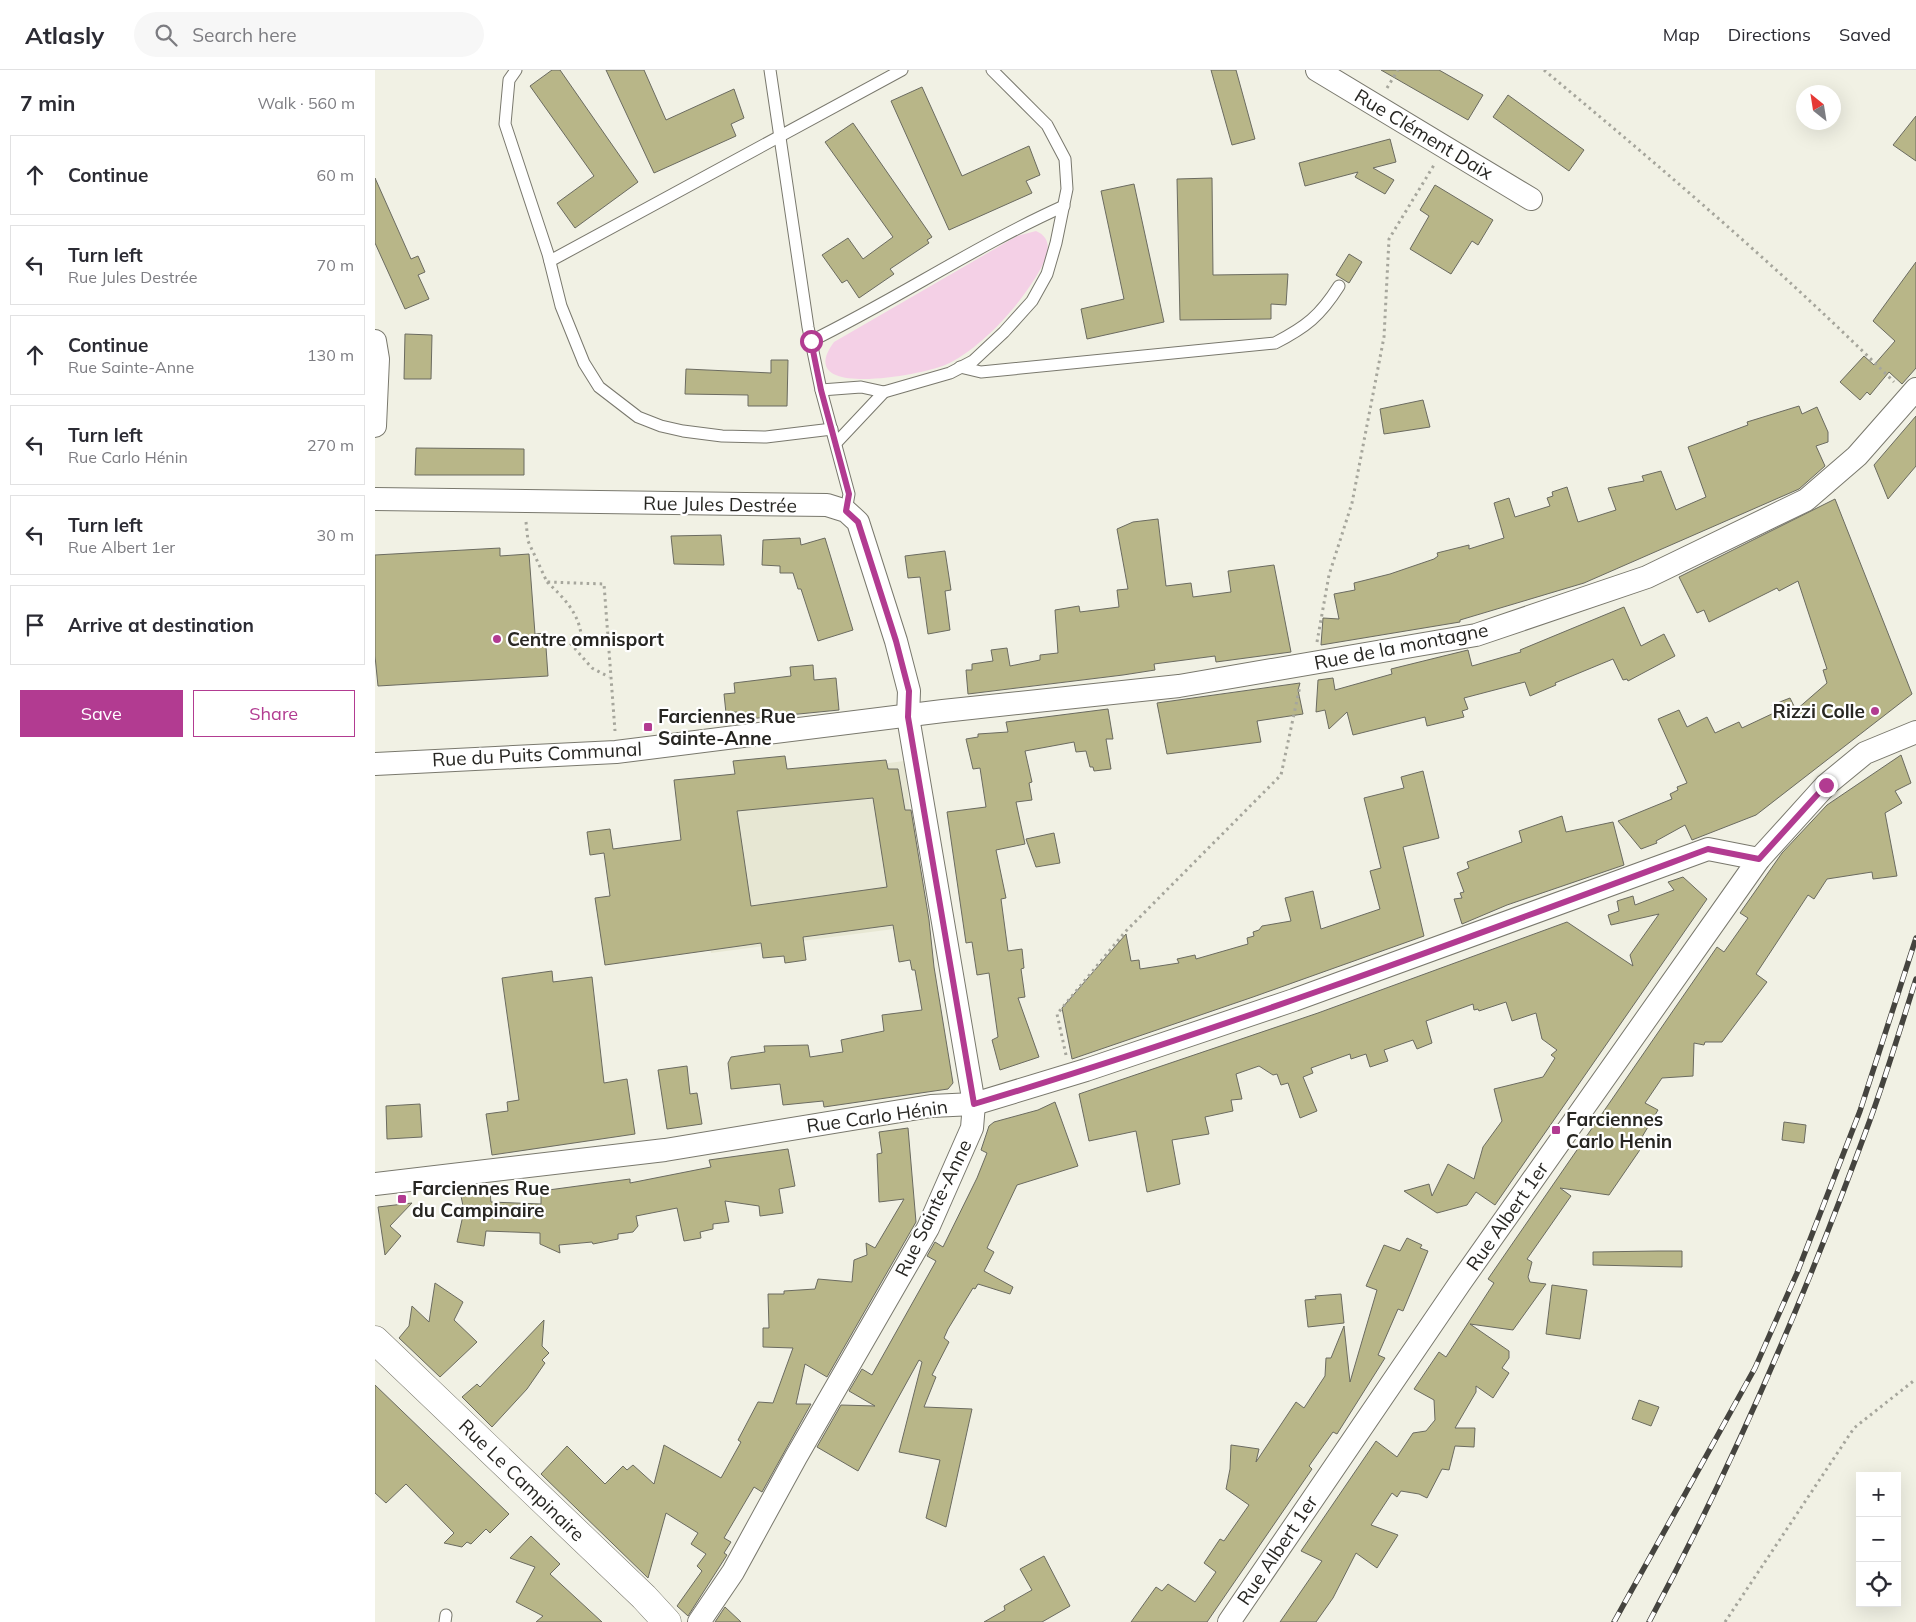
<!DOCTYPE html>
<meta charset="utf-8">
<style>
:root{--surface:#fff;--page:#f7f7f7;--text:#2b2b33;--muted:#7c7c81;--line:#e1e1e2;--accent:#b23b91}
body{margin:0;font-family:Mulish,sans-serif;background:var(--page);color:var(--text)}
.controls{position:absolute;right:15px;bottom:15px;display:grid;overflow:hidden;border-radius:0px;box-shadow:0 5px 20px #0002}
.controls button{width:45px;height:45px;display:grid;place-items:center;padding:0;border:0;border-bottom:1px solid var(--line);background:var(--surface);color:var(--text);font:25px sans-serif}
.compass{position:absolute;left:1421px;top:15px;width:45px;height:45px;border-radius:50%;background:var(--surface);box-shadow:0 5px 20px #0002;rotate:330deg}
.stop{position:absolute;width:15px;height:15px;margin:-11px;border:4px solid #b23b91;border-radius:50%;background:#fff}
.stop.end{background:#b23b91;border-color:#fff;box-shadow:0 1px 5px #0008}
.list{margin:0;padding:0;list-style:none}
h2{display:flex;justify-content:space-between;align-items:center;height:65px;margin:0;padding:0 20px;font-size:21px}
h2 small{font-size:16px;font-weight:400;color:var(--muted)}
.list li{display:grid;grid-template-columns:32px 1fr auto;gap:15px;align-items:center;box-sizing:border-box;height:80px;margin:0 10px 10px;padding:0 10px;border:1px solid var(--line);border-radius:0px}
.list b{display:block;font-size:19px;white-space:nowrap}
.list p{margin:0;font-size:16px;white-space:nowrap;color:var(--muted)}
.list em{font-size:16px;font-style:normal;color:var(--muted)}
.actions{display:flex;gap:10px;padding:15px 20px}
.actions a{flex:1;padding:11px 0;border:1px solid var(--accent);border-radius:0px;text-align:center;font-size:18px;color:var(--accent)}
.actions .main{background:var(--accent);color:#fff}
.icon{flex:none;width:28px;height:28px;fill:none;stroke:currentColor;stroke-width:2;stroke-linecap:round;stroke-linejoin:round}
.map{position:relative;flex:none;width:1541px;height:1552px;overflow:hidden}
header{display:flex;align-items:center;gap:30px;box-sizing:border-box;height:70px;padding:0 25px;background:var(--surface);border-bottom:1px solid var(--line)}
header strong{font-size:24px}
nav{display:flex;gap:28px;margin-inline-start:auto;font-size:18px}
.search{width:350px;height:45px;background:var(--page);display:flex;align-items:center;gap:12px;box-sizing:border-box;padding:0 18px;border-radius:28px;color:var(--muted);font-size:19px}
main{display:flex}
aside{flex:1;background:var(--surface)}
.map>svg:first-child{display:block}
.built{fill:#e7e7d3}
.green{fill:#f4d0e6}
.building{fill:#b8b688;stroke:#6b6b60;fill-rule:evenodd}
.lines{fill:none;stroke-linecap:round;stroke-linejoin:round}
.lane-casing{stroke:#79786d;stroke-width:13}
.street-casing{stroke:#79786d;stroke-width:24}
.secondary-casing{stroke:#79786d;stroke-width:29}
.path{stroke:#a6a69c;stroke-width:3;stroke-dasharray:2.5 4;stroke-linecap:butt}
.lane{stroke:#fff;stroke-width:11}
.street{stroke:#fff;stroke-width:22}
.secondary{stroke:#fff;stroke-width:28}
.rail-casing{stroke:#45443f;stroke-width:5.5}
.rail{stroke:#fff;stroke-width:4;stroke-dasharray:11;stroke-linecap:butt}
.route{stroke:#b23b91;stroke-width:6}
.poi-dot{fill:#b23b91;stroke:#fff;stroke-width:2}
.labels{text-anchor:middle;stroke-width:4.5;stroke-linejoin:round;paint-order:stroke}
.street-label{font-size:19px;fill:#272622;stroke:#fff}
.poi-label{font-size:19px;font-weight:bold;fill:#272622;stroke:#fff;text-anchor:start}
</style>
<header>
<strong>Atlasly</strong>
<div class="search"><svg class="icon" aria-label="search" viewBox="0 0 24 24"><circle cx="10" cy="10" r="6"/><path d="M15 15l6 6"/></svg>Search here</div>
<nav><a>Map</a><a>Directions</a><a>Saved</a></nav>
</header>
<main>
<aside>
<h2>7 min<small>Walk · 560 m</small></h2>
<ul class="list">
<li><svg class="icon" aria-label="ahead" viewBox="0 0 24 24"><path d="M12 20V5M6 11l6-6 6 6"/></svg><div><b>Continue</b></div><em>60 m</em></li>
<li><svg class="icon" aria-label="left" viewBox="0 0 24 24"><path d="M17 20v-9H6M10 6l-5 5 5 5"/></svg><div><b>Turn left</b><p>Rue Jules Destrée</p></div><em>70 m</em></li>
<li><svg class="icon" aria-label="ahead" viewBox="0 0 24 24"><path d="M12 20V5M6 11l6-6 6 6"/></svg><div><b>Continue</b><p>Rue Sainte-Anne</p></div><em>130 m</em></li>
<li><svg class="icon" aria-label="left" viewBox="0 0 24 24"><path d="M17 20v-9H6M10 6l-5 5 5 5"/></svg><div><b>Turn left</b><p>Rue Carlo Hénin</p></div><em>270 m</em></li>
<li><svg class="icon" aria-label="left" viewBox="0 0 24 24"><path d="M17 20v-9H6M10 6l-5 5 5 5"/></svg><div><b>Turn left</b><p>Rue Albert 1er</p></div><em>30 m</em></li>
<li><svg class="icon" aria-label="arrive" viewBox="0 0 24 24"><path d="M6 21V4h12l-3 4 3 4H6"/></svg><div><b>Arrive at destination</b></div></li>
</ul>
<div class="actions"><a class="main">Save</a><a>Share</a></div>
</aside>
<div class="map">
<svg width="1541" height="1552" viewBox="0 0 1541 1552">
<rect width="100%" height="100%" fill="#f1f1e4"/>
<!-- built -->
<path class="built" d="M529,691L549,855L336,883L315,719Z"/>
<!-- green -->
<path class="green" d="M661,161C675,167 675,179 669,192C652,228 607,279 570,295C547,305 416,330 459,272L642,166Z"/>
<!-- building -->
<g class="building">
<path d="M177,0H185L263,112L200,158L182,133L219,106L155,16Z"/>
<path d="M231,0H269L291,50L359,19L369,48L356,54L361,66L279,103Z"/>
<path d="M836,0H861L880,69L857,75Z"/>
<path d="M1006,0H1064L1108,25L1093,50Z"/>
<path d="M547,17L587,106L654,76L665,105L651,111L657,123L574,160L516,31Z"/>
<path d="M1133,25L1209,80L1194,101L1118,47Z"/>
<path d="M1541,46V91L1518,75Z"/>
<path d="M478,53L557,167L552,170L554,173L515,199L519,204L484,228L472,210L467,213L447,185L473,168L488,189L518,167L450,72Z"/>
<path d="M1015,69L1021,92L998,98L1019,110L1010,124L980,107L983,102L930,116L924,93Z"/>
<path d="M0,108L36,189L43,186L50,202L43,205L54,229L30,239L0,173Z"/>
<path d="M837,108L838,205L913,204L911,235L896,234V249L805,250L802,109Z"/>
<path d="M759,114L789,252L712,269L706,239L749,229L726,121Z"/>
<path d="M1060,115L1118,150L1103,175L1097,171L1076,204L1035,179L1054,146L1045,140Z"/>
<path d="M974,184L987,192L974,213L961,205Z"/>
<path d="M1541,192V298L1527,314L1514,302L1495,325L1492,322L1485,330L1465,312L1489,286L1499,295L1520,271L1498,251Z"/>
<path d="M30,264L57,265L56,309H29Z"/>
<path d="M396,290H413L412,336H373V325L310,324L311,299L396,303Z"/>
<path d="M1048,330L1055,357L1009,364L1005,339Z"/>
<path d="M1424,336L1427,344L1442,337L1453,362V372L1441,376L1450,396L1424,419L1209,513L1085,550V552L946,575L948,548L964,549L959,524L980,520L979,513L1015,504L1059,489L1063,486L1062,483L1094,475V479L1129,468L1119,433L1134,428L1140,447L1175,436L1172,428L1178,426L1177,422L1192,417L1203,452L1241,440L1233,418L1269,411L1267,406L1286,401L1301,440L1331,427L1313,377L1373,355L1372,352Z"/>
<path d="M1541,346V396L1513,429L1499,395Z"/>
<path d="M41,378L149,379V405H40Z"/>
<path d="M1460,429L1537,624L1381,745L1317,770L1310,755L1281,771L1282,773L1266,779L1243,751L1297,729L1295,724L1303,720L1302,717L1312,713L1283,649L1304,640L1312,657L1332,647L1340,663L1364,652L1367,658L1401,642L1397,635L1415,628L1421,640L1452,613L1448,600L1452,599L1423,511L1404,521L1402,518L1334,552L1329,540L1322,543L1304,507Z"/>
<path d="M783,449L791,516L816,513L818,527L856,522L853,501L899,495L916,582L841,592L840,586L779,594L780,600L748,605L593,624L591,600H597V594L618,591L616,580L632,578L635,596L665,590V585L683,583L680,540L704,536L705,542L744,537L742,520L753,519L742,459L758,452Z"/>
<path d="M346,465L349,495L299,494L296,466Z"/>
<path d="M425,468L426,475L450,468L478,560L443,571L426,519H423L418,503H405V496L387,495L388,470Z"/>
<path d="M125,478V486L154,484L160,564L170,563L173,606L3,616L0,586V485Z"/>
<path d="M570,481L576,520L570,521L575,560L553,564L545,507L533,508L530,486Z"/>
<path d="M1249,537L1266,576L1289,564L1300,586L1253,611L1252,609L1248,610L1238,589L1180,613L1181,615L1155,626L1150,612L1089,628L1093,639L1087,641L1089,647L1052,656L1050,647L978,665L972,642L954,659L950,640L941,642L943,610L958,608L960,620L1017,604L1016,599L1093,580L1097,596L1146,582L1145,580Z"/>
<path d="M438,595L439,610L461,608L464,640L363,650L362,642L351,643L349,624L360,623L359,613L416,606L415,597Z"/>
<path d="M925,613L923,620L928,644L882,651L886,672L792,684L782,633Z"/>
<path d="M733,639L738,669H731L736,699L719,701L718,697H715L711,681L701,682L699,672L650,681L657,712L654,713L657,730L641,732L650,774L621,780L631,828L626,829L633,881L647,879L649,898L646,899L650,927L643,928L664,987L625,1000L617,970L623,967L614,903L602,905L597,872L591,873L572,742L611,737L605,698L598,699L591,669L603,667V664L633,662L631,652Z"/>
<path d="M1526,685L1536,713L1520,721L1527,733L1510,743L1522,806L1498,809L1497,802L1452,809L1439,829L1433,825L1381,904L1392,912L1347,972H1330L1329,975L1319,973L1318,1006L1287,1008L1270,1033L1283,1040L1264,1072L1271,1071L1234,1125L1185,1118L1196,1126L1152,1189L1157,1192L1153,1207L1155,1212L1171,1214L1138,1260L1095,1254L1134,1281V1288L1127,1298L1134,1303L1118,1328L1101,1316V1322L1080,1358H1100L1099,1377L1080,1376L1074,1400L1067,1399L1052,1428L1044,1424L1026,1421L1022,1427L1017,1423L996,1455L1023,1465L1002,1498L981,1483L958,1528L941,1552H905L947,1491L926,1481L1001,1371L1022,1387L1038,1363L1051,1361L1060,1350L1059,1330L1039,1319L1064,1282L1071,1287L1119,1213L1113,1209L1342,877L1349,882L1373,848L1365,843L1407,783L1452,735Z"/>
<path d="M410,686L412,699L511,690L513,699H523L530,740H536L554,850L559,897L578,1013L573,1019L449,1037L448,1031L408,1035L405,1014L356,1019L353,993L356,987L390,982L389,976L433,975L435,987L468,982L466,970L509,961L507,945L547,940L540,900H537L535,890L524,892L518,855L428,867L431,890L410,893L409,886L388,888L386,873L230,895L220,828L235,826L229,783L215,785L212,762L235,759L238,779L306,770L299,710L360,704L358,691ZM498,728L512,817L376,836L362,741Z"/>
<path d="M1048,701L1064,768L1028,777L1049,866L878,927L697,989L687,938L751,864L756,891L764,890L765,899L804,893L802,889L820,885L821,889L873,874L872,868L879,866L878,862L884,860L887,856L916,851L910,828L938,821L946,859L1005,839L995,801L1006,798L989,728L1029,718L1026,707Z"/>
<path d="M1187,746L1191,762L1238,752L1249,795L1132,835L1087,854L1079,829L1087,828L1085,823L1089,822L1082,803L1094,798L1092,792L1147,772L1144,761Z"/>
<path d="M679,763L685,793L661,797L651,769Z"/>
<path d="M1308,807L1332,829L1120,1135L1101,1122L1092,1135L1062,1143L1029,1121L1054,1114L1057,1126L1073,1094L1099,1109L1108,1077L1127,1051L1119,1019L1168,1007L1180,988L1176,985L1182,980L1167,969L1161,943L1137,951L1131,932L1104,941L1103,939L1099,940L1098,934L1051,951L1057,973L1042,979L1038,970L1009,980L1013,991L995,997L991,984L976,989L975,984L936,998L938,1003L928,1007L942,1041L925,1048L913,1013L906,1015L902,1004L898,1005L884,996L861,1004L867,1029L856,1030L858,1041L830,1047L834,1064L797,1070L805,1114L772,1122L761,1061L714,1071L704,1024L943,943L1192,852L1258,896L1255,885L1284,844L1236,855L1233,845L1244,841L1242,831L1258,826L1260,835L1299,820L1293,812Z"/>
<path d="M177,901L178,912L217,907L229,1013L252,1009L260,1064L117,1085L111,1044L133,1041L132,1032L144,1030L127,908Z"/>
<path d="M312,996L315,1024L322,1023L327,1054L292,1059L283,1000Z"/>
<path d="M680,1032L703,1096L642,1115L612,1178L619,1182L609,1201L638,1217L635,1224L603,1214L600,1219L598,1218L573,1259L569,1268L574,1272L557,1305L561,1307L549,1337L597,1339L571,1457L551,1448L565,1390L524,1382L547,1292L544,1290L483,1401L442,1377L466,1335L500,1336L474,1321L487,1299L497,1305L561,1191L552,1186L560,1172L568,1177L602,1108L612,1083L606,1080L614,1056L619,1052L663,1040Z"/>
<path d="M45,1034L47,1067L12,1069L11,1036Z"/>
<path d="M1409,1052L1431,1055L1429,1073L1407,1070Z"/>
<path d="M533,1058L541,1152L452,1307L430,1294L421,1334H436L387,1422L379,1417L349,1468L356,1472L349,1483L352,1485L313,1546L302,1536L327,1501L322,1496L331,1484L316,1474L323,1463L291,1443L273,1508L166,1404L192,1376L230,1414L248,1396L252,1400L258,1395L279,1414L289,1375L346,1408L366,1372L363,1370L383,1332L398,1333L418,1278L388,1277V1258H394L393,1224H409V1221L440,1219L443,1209L477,1212L479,1190L492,1185L491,1173L500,1178L529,1129L504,1132L502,1084L507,1083L504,1062Z"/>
<path d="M413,1079L420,1116L404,1119L408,1143L385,1146L384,1136L350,1131L354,1152L338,1154V1159L325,1162L326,1168L309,1171L302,1138L261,1146L263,1156L258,1162L243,1164V1169L218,1174L217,1172L184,1175L185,1183L165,1174V1163L111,1161L109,1176L82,1172L89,1141L86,1126L115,1122L116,1132L166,1134V1121L255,1109V1113L336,1097L334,1090Z"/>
<path d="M37,1133L15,1156L26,1166L10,1185L3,1137Z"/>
<path d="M1032,1168L1047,1175L1045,1178L1053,1181L1028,1241L1023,1239L1003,1285L1010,1288L962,1364L958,1362L934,1396L937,1399L832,1552H756L781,1517L787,1521L793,1514L820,1532L841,1502L829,1493L845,1469L849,1471L874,1435L851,1419L855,1399L856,1375L884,1379L881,1392L921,1332L929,1338L950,1306L951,1288H956L969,1256L975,1312L1002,1220L991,1216L1009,1175L1025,1181Z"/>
<path d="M1283,1181H1307V1197L1218,1195V1182Z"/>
<path d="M60,1213L88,1232L79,1250L102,1272L65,1307L24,1268L34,1256L37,1236L54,1252Z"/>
<path d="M1177,1215L1212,1220L1205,1269L1171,1264Z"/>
<path d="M966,1224L969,1253L933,1257L930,1230L941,1229L940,1226Z"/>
<path d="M169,1250L167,1276L174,1283L167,1290L170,1293L152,1319L117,1357L87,1327L102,1314L105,1317Z"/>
<path d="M0,1315L134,1444L115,1463L111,1459L96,1474L92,1472L87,1477L69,1473L79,1463L31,1414L11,1433L0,1423Z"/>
<path d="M1264,1330L1284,1337L1276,1356L1257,1349Z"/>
<path d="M156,1466L185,1494L175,1504L227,1552H161L168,1546L141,1532L160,1497L135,1488Z"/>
<path d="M669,1486L695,1536L667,1552H609L630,1540L629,1536L657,1520L645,1499Z"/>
<path d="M350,1537L366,1552H340Z"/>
</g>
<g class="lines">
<defs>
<g id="lane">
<path d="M141,0L134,10L130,54L173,184L186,236L209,293L224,317L263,347L286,356L308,361L347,366L391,367L457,359"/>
<path d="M395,0L433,257L446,320L474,424L471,441"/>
<path d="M175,191L527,0"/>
<path d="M436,271C522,229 602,175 689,136"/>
<path d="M585,297L606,302L900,273C931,257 945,246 964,216"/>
<path d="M446,320L486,317L509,322L575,303L598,291L629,262L657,231L672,204L681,173L692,119L690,89L672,55L617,0"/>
<path d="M461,373L509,322"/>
<path d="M70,1552L71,1545"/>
</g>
<g id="street">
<path d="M942,0L1156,129"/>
<path d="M0,271L3,289L0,356"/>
<path d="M0,429L452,435L471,441L483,452L521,571L534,621L533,647L599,1034L597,1058L553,1158L421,1387L358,1502L324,1552"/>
<path d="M0,694L241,682L568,641L804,616L1101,565L1272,507L1431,430L1482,386L1541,319"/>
<path d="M0,1114L290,1080L556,1036L599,1034L711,1000L919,930L1333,779L1384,789"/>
<path d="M854,1552L1085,1213L1384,789L1451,715L1490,683L1541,662"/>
</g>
<path id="secondary" d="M0,1270L269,1527L292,1552"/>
</defs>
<!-- lane casing -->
<use href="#lane" class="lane-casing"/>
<!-- street casing -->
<use href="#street" class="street-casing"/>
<!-- secondary casing -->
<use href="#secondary" class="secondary-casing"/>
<!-- path -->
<g class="path">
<path d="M1169,0C1289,100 1409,202 1519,312"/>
<path d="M1012,18L1023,0"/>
<path d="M151,452L153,471L172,512L229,514L240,661"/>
<path d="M172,512C188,527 203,542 206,564L195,573L217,598L234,607"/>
<path d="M942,572L954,505L977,433L1009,267L1014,169L1059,95"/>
<path d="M691,985L682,944L750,862L906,705L925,616"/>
<path d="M1350,1552L1479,1358L1541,1309"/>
</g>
<!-- lane -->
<use href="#lane" class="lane"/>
<!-- street -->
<use href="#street" class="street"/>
<!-- secondary -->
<use href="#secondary" class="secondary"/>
<defs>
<g id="rail">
<path d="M1239,1552L1380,1298L1422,1203L1485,1041L1541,868"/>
<path d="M1274,1552C1361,1390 1432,1222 1495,1050C1512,1003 1526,956 1541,909"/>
</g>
</defs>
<!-- rail casing -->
<use href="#rail" class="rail-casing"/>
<!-- rail -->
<use href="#rail" class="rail"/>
</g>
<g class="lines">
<!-- route -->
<path class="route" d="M436,271L446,320L474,424L471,441L483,452L521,571L534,621L533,647L599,1034C847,960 1090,869 1333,779L1384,789L1451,715"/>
</g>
<!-- markers -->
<g class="poi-dot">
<circle cx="122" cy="569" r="5"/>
<circle cx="1500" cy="641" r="5"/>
<rect x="268" y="652" width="10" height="10" rx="2.5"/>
<rect x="1176" y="1055" width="10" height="10" rx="2.5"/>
<rect x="22" y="1124" width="10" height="10" rx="2.5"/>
</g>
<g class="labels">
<!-- street labels -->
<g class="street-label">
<text transform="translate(1049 64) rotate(31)" y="7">Rue Clément Daix</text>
<text transform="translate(345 434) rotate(1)" y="7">Rue Jules Destrée</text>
<text transform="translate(1026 576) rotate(-11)" y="7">Rue de la montagne</text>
<text transform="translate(162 684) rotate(-3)" y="7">Rue du Puits Communal</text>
<text transform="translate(502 1046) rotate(-8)" y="7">Rue Carlo Hénin</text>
<text transform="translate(558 1138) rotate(-64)" y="7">Rue Sainte-Anne</text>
<text transform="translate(1132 1146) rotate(-55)" y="7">Rue Albert 1er</text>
<text transform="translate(147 1410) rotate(44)" y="7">Rue Le Campinaire</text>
<text transform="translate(902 1480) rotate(-56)" y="7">Rue Albert 1er</text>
</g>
<!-- poi labels -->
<g class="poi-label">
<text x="132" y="576">Centre omnisport</text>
<text x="1490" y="648" text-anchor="end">Rizzi Colle</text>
<text x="283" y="653">Farciennes Rue<tspan x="283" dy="22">Sainte-Anne</tspan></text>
<text x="1191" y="1056">Farciennes<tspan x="1191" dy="22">Carlo Henin</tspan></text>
<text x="37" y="1125">Farciennes Rue<tspan x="37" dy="22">du Campinaire</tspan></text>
</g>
</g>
</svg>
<div class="controls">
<button>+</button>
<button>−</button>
<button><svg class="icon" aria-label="locate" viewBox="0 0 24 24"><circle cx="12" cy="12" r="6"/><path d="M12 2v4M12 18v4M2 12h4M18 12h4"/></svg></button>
</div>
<svg class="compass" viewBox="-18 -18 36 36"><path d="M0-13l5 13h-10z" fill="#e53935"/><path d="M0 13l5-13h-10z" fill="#7c7c81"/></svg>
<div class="stop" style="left:436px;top:271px"></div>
<div class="stop end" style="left:1451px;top:715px"></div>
</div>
</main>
